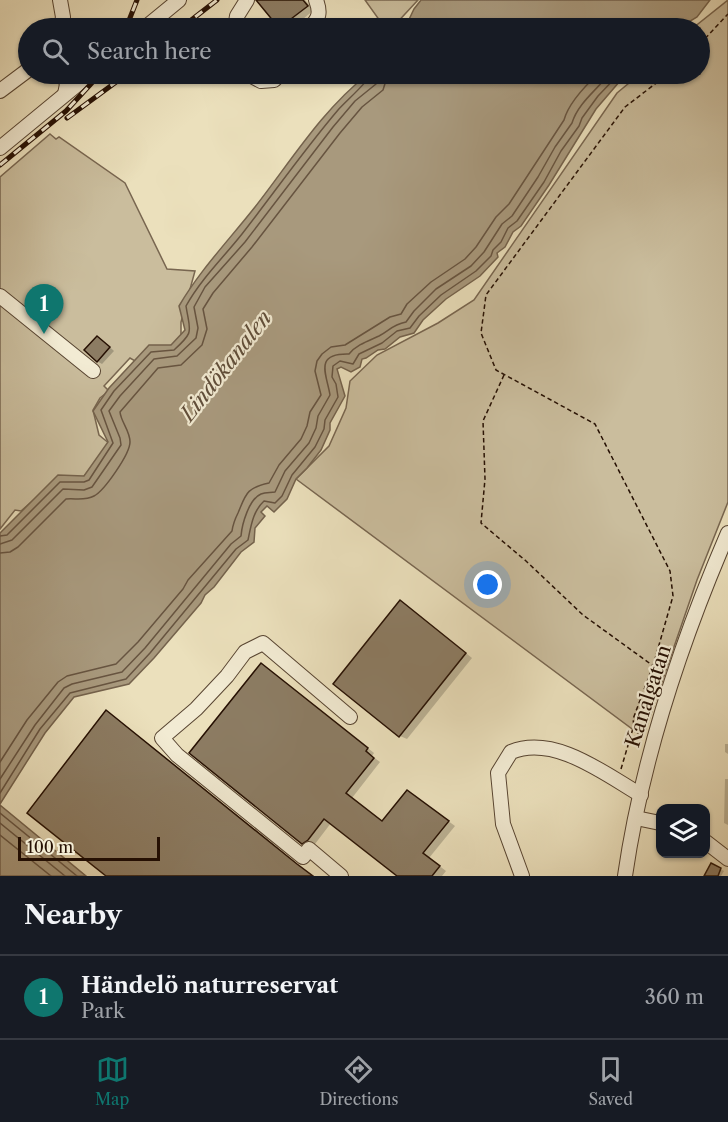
<!DOCTYPE html>
<meta charset="utf-8">
<style>
:root{--surface:#171b24;--page:#20242c;--text:#f1f3f6;--muted:#9ea1a6;--line:#363941;--accent:#0f766e}
body{margin:0;font-family:"Libre Caslon Text",serif;background:var(--page);color:var(--text)}
.controls{position:absolute;right:18px;bottom:18px;display:grid;overflow:hidden;border-radius:12px;box-shadow:0 2px 4px #0004}
.controls button{width:54px;height:54px;display:grid;place-items:center;padding:0;border:0;border-bottom:2px solid var(--line);background:var(--surface);color:var(--text);font:30px sans-serif}
.scale{position:absolute;left:18px;bottom:15px;width:142px;box-sizing:border-box;padding-left:6px;border:3px solid #261003;border-top:0;font-size:16px;line-height:21px;white-space:nowrap;color:#261003;-webkit-text-stroke:4px #f2ebd3;paint-order:stroke}
.you{position:absolute;left:488px;top:585px;width:21px;height:21px;margin:-15px;border:4px solid #fff;border-radius:50%;background:#1a73e8;box-shadow:0 0 0 9px #1a73e833}
.badge{display:grid;place-items:center;width:39px;height:39px;border-radius:50%;background:var(--accent);color:#fff;font-size:20px;font-weight:700}
.pin{position:absolute;translate:-50% -50px;filter:drop-shadow(0 2px 3px #0008)}
.pin::after{content:'';position:absolute;top:32px;width:21px;height:18px;background:inherit;clip-path:polygon(0 0,100% 0,50% 100%)}
.list{margin:0;padding:0;list-style:none}
h2{display:flex;justify-content:space-between;align-items:center;height:78px;margin:0;padding:0 24px;font-size:26px}
h2 small{font-size:20px;font-weight:400;color:var(--muted)}
.list li{display:grid;grid-template-columns:39px 1fr auto;gap:18px;align-items:center;box-sizing:border-box;height:84px;padding:0 24px;border-top:2px solid var(--line)}
.list b{display:block;font-size:22px;white-space:nowrap}
.list p{margin:0;font-size:20px;white-space:nowrap;color:var(--muted)}
.list em{font-size:20px;font-style:normal;color:var(--muted)}
.icon{flex:none;width:33px;height:33px;fill:none;stroke:currentColor;stroke-width:2;stroke-linecap:round;stroke-linejoin:round}
.map{position:relative;flex:none;width:728px;height:876px;overflow:hidden}
.search{position:absolute;background:var(--surface);box-shadow:0 2px 4px #0004;left:18px;right:18px;top:18px;height:66px;display:flex;align-items:center;gap:15px;box-sizing:border-box;padding:0 21px;border-radius:33px;color:var(--muted);font-size:22px}
.sheet{height:162px;background:var(--surface)}
nav{display:flex;justify-content:space-around;align-items:center;box-sizing:border-box;height:84px;border-top:2px solid var(--line);background:var(--surface);font-size:16px;color:var(--muted)}
nav a{display:grid;justify-items:center;gap:3px}
nav .on{color:var(--accent)}
.map>svg:first-child{display:block}
.green{fill:#cabd9d;stroke:#786650;stroke-width:1.5}
.water{fill:#a8997d;stroke:#74624c;stroke-width:1.5}
.shadow{fill:#0003}
.lines{fill:none;stroke-linecap:round;stroke-linejoin:round}
.shore{stroke:#675440;stroke-width:1.5}
.building{fill:#8c7c63;stroke:#261003;stroke-width:1.5}
.minor-casing{stroke:#574431;stroke-width:16}
.path{stroke:#261003;stroke-width:1.5;stroke-dasharray:4.5 3;stroke-linecap:butt}
.minor{stroke:#f2ebd3;stroke-width:14}
.rail-casing{stroke:#261003;stroke-width:5}
.rail{stroke:#f2ebd3;stroke-width:3;stroke-dasharray:9;stroke-linecap:butt}
.labels{text-anchor:middle;stroke-width:4.5;stroke-linejoin:round;paint-order:stroke}
.street-label{font-size:20px;fill:#261003;stroke:#f2ebd3}
.water-label{font-size:21px;font-style:italic;fill:#604e3a;stroke:#f2ebd3}
</style>
<div class="map">
<svg width="728" height="876" viewBox="0 0 728 876">
<rect width="100%" height="100%" fill="#ebe0bc"/>
<filter id="stains"><feTurbulence type="fractalNoise" baseFrequency=".00333" numOctaves="4"/><feColorMatrix values="0 0 0 0 .2 0 0 0 0 .09 0 0 0 0 .02 0 0 0 .5 -.17"/></filter>
<radialGradient id="worn" r=".72"><stop offset=".6" stop-color="#630" stop-opacity="0"/><stop offset="1" stop-color="#630" stop-opacity=".3"/></radialGradient>
<!-- green -->
<g class="green">
<path d="M365,0H418L392,28H385Z"/>
<path d="M728,0V502L697,580L643,737L296,479L329,446L346,408L350,381L377,355L438,323L474,300L617,93L640,74H700V28H693Z"/>
<path d="M50,134L56,139L59,137L125,183L167,269L195,271L181,322V341L135,361L130,358L104,386L109,391L100,398L93,410L99,435L110,444L81,480L58,479L21,511L15,510L0,529V177Z"/>
</g>
<!-- water -->
<g class="water">
<path d="M421,0H710L697,17L679,28H405L414,9Z"/>
<path d="M368,74H626L596,109L549,185L521,226L513,232L505,247L497,253L498,257L480,276L446,299L423,320L414,333L400,337L385,349L378,350L366,358L362,359L360,367L351,372L341,367L337,369L345,396L330,423V430L321,450L307,468L296,479L287,499L274,512L267,506L261,512L265,516L255,528L254,542L241,552L214,587L205,595L201,603L154,658L129,684L74,697L45,733L0,804V533L58,475L84,476L108,442L93,411L109,388L149,345H171L185,330L179,306C200,270 229,240 255,207C291,161 322,110 368,74Z"/>
<path d="M0,805L86,876H0Z"/>
</g>
<!-- shadow -->
<g class="shadow">
<path d="M260,0H305L314,10L292,28H281L258,1Z"/>
<path d="M334,23L341,27L343,28H327Z"/>
<path d="M102,340L114,351L102,364L97,361Z"/>
<path d="M407,606L472,658L407,739L400,736Z"/>
<path d="M269,669L374,753L372,756L380,762L352,798L383,822L414,796L455,826L429,858L446,871L442,876H399L331,823L315,844L310,846L303,842Z"/>
<path d="M107,712L113,716L313,876H108Z"/>
<path d="M725,744H728V754L725,752Z"/>
<path d="M725,779H728V830V825L724,823Z"/>
<path d="M712,865L724,871L721,876H706Z"/>
</g>
<g class="lines">
<!-- shore -->
<g class="shore">
<path d="M0,536L7,535L60,482H84L89,480L113,443L101,410L114,391L151,352L174,350C195,331 190,332 186,306C201,279 223,258 242,234C274,193 304,150 338,110C345,102 370,80 371,74"/>
<path d="M0,544L12,540L63,489L84,490L92,487L121,445L120,438L109,411L120,396L154,359L177,356L196,338L198,328L194,307L205,287L245,242L333,127L355,101L376,84L379,74"/>
<path d="M0,553L10,552L18,547L66,499C75,498 85,501 94,496C104,491 130,454 130,442C130,431 121,422 120,412L158,368L181,365L202,345L207,329L203,309L213,293L252,247L340,133L362,107L383,90L388,74"/>
<path d="M0,762L27,720L58,682L67,676L116,664L138,642L183,589L188,580L232,531C233,524 235,519 238,513C246,494 246,488 269,483L279,465L301,439L307,426L310,412L321,395L315,371L317,361L322,354L331,347L345,345L390,317L401,314L407,304L431,282L465,259L476,247L496,217L509,204L564,120C569,102 585,86 598,74"/>
<path d="M0,779L35,725L64,688L72,684L122,672L145,648L231,544L241,536C242,524 249,499 261,494C266,492 271,493 275,492L285,471L309,443L316,428L318,416L330,395C327,375 313,353 349,354C356,345 368,341 379,336C390,330 392,325 406,322L414,311L436,289L471,266L484,252L502,224L512,216L538,177L555,147L572,123C578,103 597,90 609,74"/>
<path d="M0,793L40,729L70,693L126,679L150,653L236,549L248,540C251,526 253,511 264,501L275,503L282,496L292,475L315,447L324,429L325,420L338,397L336,384L332,377L333,366L340,361L353,364L359,354L382,343L397,331L410,328L419,316L441,295L476,271L491,256L493,250L501,242L508,228L517,221L544,182L561,151L579,126L582,118L598,96L619,74"/>
<path d="M0,813L77,876"/>
<path d="M0,823L65,876"/>
<path d="M0,835L51,876"/>
</g>
</g>
<!-- building -->
<g class="building">
<path d="M256,0H303L308,6L279,28Z"/>
<path d="M97,336L110,347L97,362L84,350Z"/>
<path d="M400,600L466,653L399,737L333,684Z"/>
<path d="M261,663L368,748L366,751L374,758L346,793L382,821L407,790L449,821L423,853L440,866L432,876H397L324,819L308,840L302,844L189,753Z"/>
<path d="M106,710L297,864L313,876H106L27,813Z"/>
<path d="M711,863L721,868L718,876H704Z"/>
</g>
<g class="lines">
<defs>
<g id="minor">
<path d="M60,0L63,17L61,28"/>
<path d="M145,28L179,0"/>
<path d="M235,28L237,16L247,0"/>
<path d="M310,28C319,18 321,13 316,0"/>
<path d="M63,74L67,84L65,94"/>
<path d="M248,74L261,81L274,80L280,74"/>
<path d="M0,91L28,70"/>
<path d="M0,148L90,74"/>
<path d="M0,296L93,371"/>
<path d="M636,818L660,823"/>
<path d="M706,842L728,859"/>
<path d="M341,876L309,849L303,857L177,755L162,738L196,709L227,676L245,652L263,643L350,717"/>
<path d="M522,876L503,824L498,773L511,752C554,734 605,774 641,795"/>
<path d="M625,876C642,758 681,642 728,533"/>
</g>
</defs>
<!-- minor casing -->
<use href="#minor" class="minor-casing"/>
<!-- path -->
<g class="path">
<path d="M700,44L728,14"/>
<path d="M504,375L483,421L485,479L481,523L526,561L583,615L652,665"/>
<path d="M641,745L636,740L633,719L653,666L673,596L670,571L595,424L496,370L481,333L486,295L625,107L668,74"/>
<path d="M621,769L634,725"/>
</g>
<!-- minor -->
<use href="#minor" class="minor"/>
<defs>
<g id="rail">
<path d="M126,28L137,0"/>
<path d="M181,28L217,0"/>
<path d="M67,118L127,74"/>
<path d="M0,165L66,111L100,74"/>
</g>
</defs>
<!-- rail casing -->
<use href="#rail" class="rail-casing"/>
<!-- rail -->
<use href="#rail" class="rail"/>
</g>
<g class="labels">
<!-- street labels -->
<g class="street-label">
<text transform="translate(648 696) rotate(-72)" y="7">Kanalgatan</text>
</g>
<!-- water labels -->
<g class="water-label">
<text transform="translate(226 366) rotate(-52)" y="7">Lindökanalen</text>
</g>
</g>
<rect width="100%" height="100%" filter="url(#stains)"/>
<rect width="100%" height="100%" fill="url(#worn)"/>
</svg>
<div class="controls">
<button><svg class="icon" aria-label="layers" viewBox="0 0 24 24"><path d="M12 4l9 5-9 5-9-5zM3 14l9 5 9-5"/></svg></button>
</div>
<div class="scale">100 m</div>
<div class="you"></div>
<div class="pin badge" style="left:44px;top:334px">1</div>
<div class="search"><svg class="icon" aria-label="search" viewBox="0 0 24 24"><circle cx="10" cy="10" r="6"/><path d="M15 15l6 6"/></svg>Search here</div>
</div>
<section class="sheet">
<h2>Nearby<small></small></h2>
<ul class="list">
<li><span class="badge">1</span><div><b>Händelö naturreservat</b><p>Park</p></div><em>360 m</em></li>
</ul>
</section>
<nav>
<a class="on"><svg class="icon" aria-label="map" viewBox="0 0 24 24"><path d="M3 6l6-2 6 2 6-2v14l-6 2-6-2-6 2zM9 4v14M15 6v14"/></svg>Map</a>
<a><svg class="icon" aria-label="directions" viewBox="0 0 24 24"><path d="M12 3l9 9-9 9-9-9zM9 14v-3h6M13 9l2 2-2 2"/></svg>Directions</a>
<a><svg class="icon" aria-label="saved" viewBox="0 0 24 24"><path d="M7 4h10v16l-5-4-5 4z"/></svg>Saved</a>
</nav>
